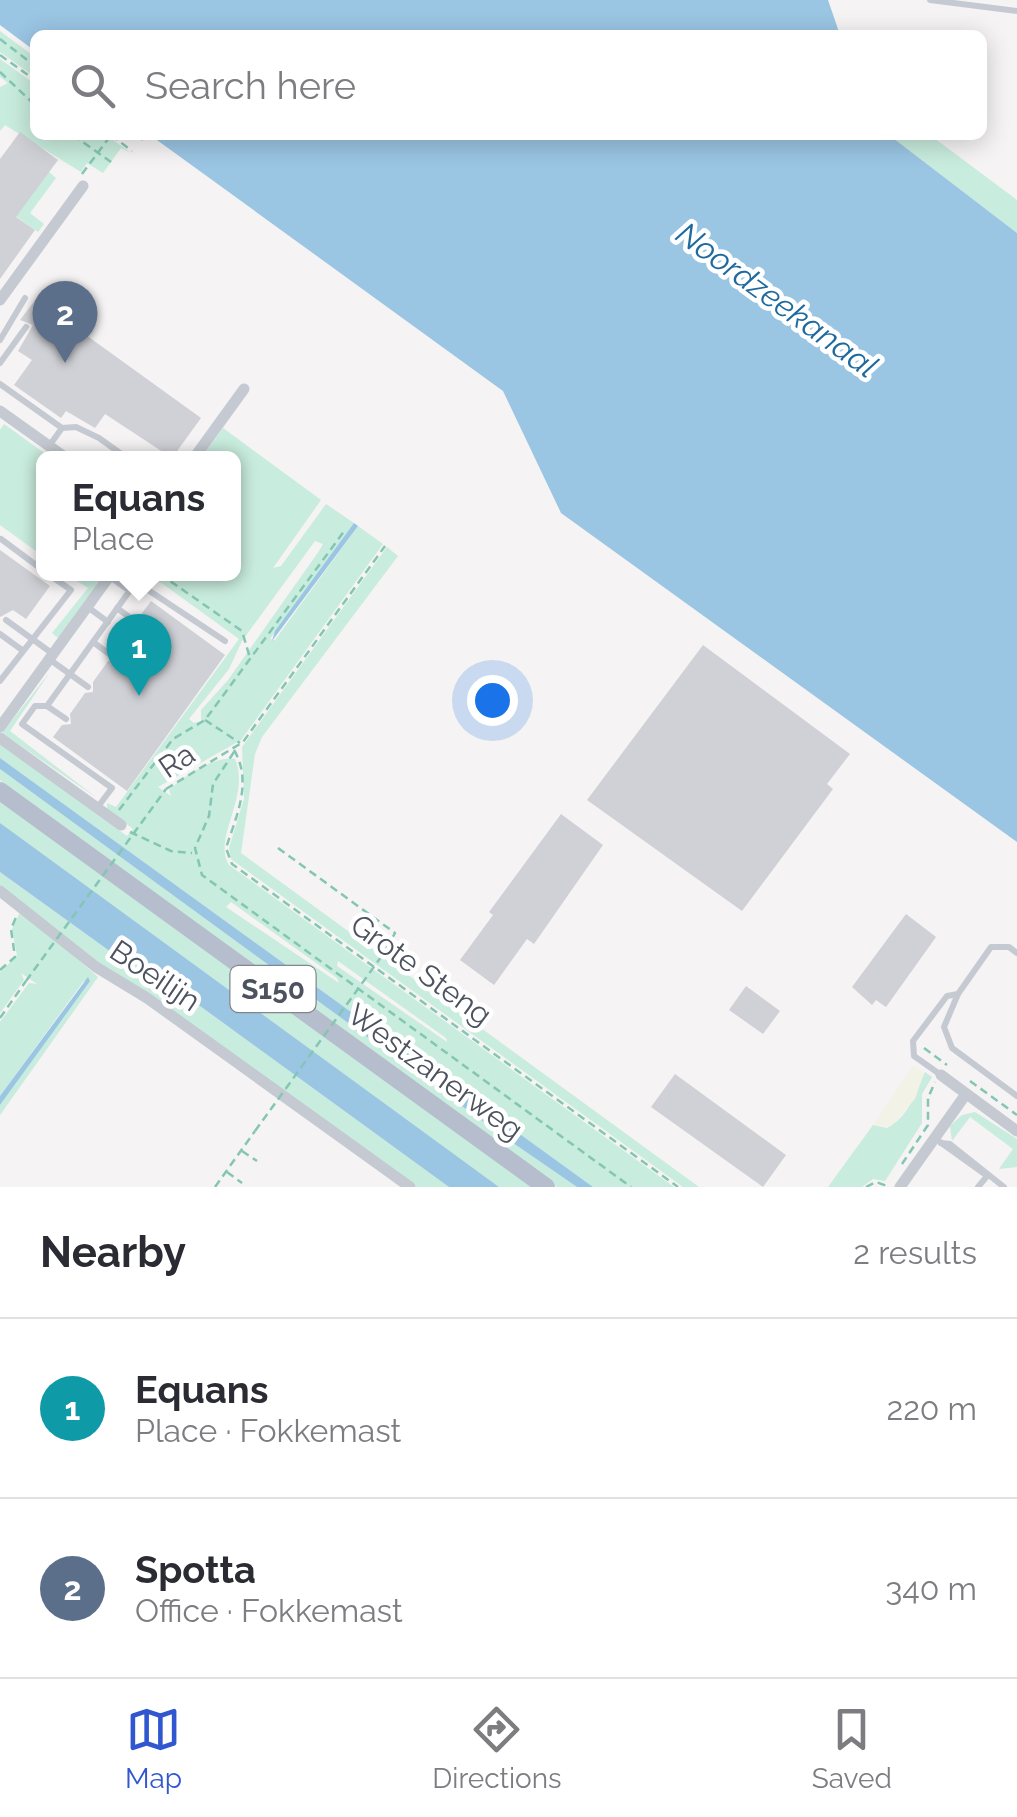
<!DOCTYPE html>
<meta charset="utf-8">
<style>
:root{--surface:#fff;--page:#f2f2f3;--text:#2b2b33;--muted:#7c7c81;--line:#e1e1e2;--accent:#3157d0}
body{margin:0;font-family:Raleway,sans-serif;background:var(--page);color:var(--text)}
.you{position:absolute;left:492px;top:700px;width:35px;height:35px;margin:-25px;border:8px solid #fff;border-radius:50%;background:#1a73e8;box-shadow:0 0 0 15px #1a73e833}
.badge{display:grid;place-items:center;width:65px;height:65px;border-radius:50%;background:var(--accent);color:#fff;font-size:32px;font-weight:700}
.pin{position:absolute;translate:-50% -82px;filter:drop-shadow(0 2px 5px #0008)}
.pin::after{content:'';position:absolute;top:52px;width:35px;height:30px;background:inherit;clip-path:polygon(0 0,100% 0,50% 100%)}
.popup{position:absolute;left:36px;top:451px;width:205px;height:130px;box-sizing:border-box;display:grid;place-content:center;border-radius:15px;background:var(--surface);filter:drop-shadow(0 2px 8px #0005);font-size:32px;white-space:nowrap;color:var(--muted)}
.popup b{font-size:38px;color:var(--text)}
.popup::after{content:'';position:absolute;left:50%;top:100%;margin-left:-20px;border:20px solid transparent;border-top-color:var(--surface)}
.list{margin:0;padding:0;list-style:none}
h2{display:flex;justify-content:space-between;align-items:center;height:130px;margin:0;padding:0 40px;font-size:42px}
h2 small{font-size:32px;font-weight:400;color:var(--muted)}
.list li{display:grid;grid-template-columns:65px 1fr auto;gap:30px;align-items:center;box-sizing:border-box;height:180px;padding:0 40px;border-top:2px solid var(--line)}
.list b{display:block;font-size:38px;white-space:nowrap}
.list p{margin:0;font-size:32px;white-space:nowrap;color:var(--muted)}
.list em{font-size:32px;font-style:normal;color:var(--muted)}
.icon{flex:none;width:55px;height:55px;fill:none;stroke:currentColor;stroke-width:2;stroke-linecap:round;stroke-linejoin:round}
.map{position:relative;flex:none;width:1017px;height:1187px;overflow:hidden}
.search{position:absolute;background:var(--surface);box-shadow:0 5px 25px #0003;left:30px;right:30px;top:30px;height:110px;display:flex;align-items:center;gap:25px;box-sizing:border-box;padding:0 35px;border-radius:15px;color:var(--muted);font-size:38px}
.sheet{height:490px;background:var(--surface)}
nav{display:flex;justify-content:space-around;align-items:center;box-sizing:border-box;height:140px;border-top:2px solid var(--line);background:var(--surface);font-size:28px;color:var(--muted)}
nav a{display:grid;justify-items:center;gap:5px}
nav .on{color:var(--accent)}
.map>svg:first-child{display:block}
.green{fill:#c8ecdd;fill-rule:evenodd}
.sand{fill:#f3f2e7}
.water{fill:#9ac5e3}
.building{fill:#d0d1d6}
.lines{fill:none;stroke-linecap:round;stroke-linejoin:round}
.path{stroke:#84c6b3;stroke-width:2.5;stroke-dasharray:8 5;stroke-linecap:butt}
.lane{stroke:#c5cad2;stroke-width:6}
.street{stroke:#c5cad2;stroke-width:11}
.primary{stroke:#b6bdcd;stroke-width:18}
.path-bridge{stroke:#84c6b3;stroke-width:2.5;stroke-dasharray:8 5;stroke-linecap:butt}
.labels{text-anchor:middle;stroke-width:9;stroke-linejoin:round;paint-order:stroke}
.shield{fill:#fff;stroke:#82868e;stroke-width:2.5}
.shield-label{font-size:28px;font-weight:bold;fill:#4c525e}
.street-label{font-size:30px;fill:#4c525e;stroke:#fff}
.water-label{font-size:32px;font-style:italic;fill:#1e6a9f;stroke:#fff}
</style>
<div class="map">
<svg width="1017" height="1187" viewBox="0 0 1017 1187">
<rect width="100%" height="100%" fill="#f5f3f3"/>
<!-- green -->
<g class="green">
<path d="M0,31L35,57V77L0,52Z"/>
<path d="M0,59L35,84V135H106L131,153L121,148L103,173L87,163L81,172L5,125L0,131V87L8,83L0,77Z"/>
<path d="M889,135H930L1017,200V233Z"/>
<path d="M49,172L56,178L30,213L44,224L38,232L0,205Z"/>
<path d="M4,424L51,458H44V557L0,525V430Z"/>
<path d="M223,428L321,500L273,568L281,566L326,504L354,523L270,639L275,640L358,526L383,544L241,740L158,787L171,796L169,790C182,777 216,755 235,759C251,796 212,839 229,865L674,1187H593L0,758V744L127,836L133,829L107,809V803L116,807L239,639L149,574H234V458H201ZM315,541L323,544L319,551L228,680L201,710V721L194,723L189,719L229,669L242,641ZM231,902L337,978L339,983L226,907ZM338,961L446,1038L447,1042L337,966Z"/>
<path d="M387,547L398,556L262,737L255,754L241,853L699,1187H683L231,859L229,848L244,799L242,747Z"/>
<path d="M66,574H104L58,638L52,633L88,588Z"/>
<path d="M50,672L10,731L97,798L2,733Z"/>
<path d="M0,769L503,1136L577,1187H557L13,793L0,780Z"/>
<path d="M0,799L537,1187H499L14,835L0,823Z"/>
<path d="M0,872L111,952L123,950L449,1187H417L99,964L0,885Z"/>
<path d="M21,910L98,977L0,1115V1105L90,979L83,982L0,1096V1022L29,983L37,984L21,973L24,980L0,1013V972L17,956L12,929Z"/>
<path d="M925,1072L932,1077L922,1094V1123L885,1181L873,1179L862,1187H828L873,1125L887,1128C910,1116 915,1093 925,1072Z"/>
<path d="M975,1112L1017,1139V1167L999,1169L1013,1149L970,1117L952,1141L950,1126L962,1115Z"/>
</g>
<!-- sand -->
<path class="sand" d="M913,1065L924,1073L915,1099L891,1126L873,1125Z"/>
<!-- water -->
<g class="water">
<path d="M0,0H828L840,35H35V51L0,25Z"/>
<path d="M150,135H889L1017,233V842L561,513L503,391Z"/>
<path d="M354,523L358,526L272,641L275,631Z"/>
<path d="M0,758L593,1187H577L503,1136L0,769Z"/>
<path d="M0,823L499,1187H449L123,950L111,952L0,872Z"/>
<path d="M88,977L90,981L0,1105V1096Z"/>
</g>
<!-- building -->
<g class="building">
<path d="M20,132L58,160L16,217L35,230L0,279V159Z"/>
<path d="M36,299L201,418L172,458L105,414L95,428L66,411L61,418L14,385L32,360L18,351L33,325L20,320Z"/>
<path d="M0,550L50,586L26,619L13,610L0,617Z"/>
<path d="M151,601L225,655L127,791L53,737L62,725L71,724L70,714L85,693L93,692V682L108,661L118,659L116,650L132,628L142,625L140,616Z"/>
<path d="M703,645L850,754L827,784L833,789L742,911L587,800Z"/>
<path d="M561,814L603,845L534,944L527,939L494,985L460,960L493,915L489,912Z"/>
<path d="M906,914L936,937L886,1007L876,1000L872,1005L852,987Z"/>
<path d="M746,986L780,1011L763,1034L729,1010Z"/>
<path d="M675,1074L786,1155L763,1187L651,1107Z"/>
</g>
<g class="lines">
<!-- path -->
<g class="path">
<path d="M0,39L35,66"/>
<path d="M0,55L35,80"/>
<path d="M0,72L35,105"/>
<path d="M73,135L111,162"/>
<path d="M111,135L132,151"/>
<path d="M139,135L143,140"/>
<path d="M82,174L111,135"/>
<path d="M160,574L242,631L250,658"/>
<path d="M205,720L240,743"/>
<path d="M234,750C253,782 236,817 226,848L232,864L678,1187"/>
<path d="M234,752L213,784L209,816L195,848L202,875L631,1187"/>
<path d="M166,789L243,742L385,546"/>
<path d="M119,810L173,739L205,720L345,530"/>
<path d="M130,832L171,851L192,853"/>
<path d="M278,848L395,933L384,953"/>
<path d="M0,970L15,957L11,929L17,915"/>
<path d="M0,1018L26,981"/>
<path d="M924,1048L947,1065"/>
<path d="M970,1081L1017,1115"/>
<path d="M242,1151L257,1161"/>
<path d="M902,1164L928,1125V1098L935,1082"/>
<path d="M227,1172L242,1183"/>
<path d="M215,1187L255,1131"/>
<path d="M866,1187L876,1182L887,1186"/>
</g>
<!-- lane -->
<g class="lane">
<path d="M930,0L1017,11"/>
<path d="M0,340L25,298"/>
<path d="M0,363L26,327"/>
<path d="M0,384L62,428L76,427L99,438L127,458"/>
<path d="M49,446L62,428"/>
<path d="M1,539L44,571"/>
<path d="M110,577L130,591"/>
<path d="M89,608L108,622"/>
<path d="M117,608L136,622"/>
<path d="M6,620L53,654"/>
<path d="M0,634L22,650"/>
<path d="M93,642L112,656"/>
<path d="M49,659L88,687"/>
<path d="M0,681L71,590L48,574"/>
<path d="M47,706L136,582L225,641"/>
<path d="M66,719L47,706H35L22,724L112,788L97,808"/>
<path d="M1017,953L1009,947H991L958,994L944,1027L952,1048L1017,1096"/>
<path d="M941,1075L914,1056L913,1041L947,996L958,994"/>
<path d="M940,1142L986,1175"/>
<path d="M941,1143L950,1144L1004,1187"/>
<path d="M978,1187L988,1175"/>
</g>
<!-- street -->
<g class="street">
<path d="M0,300L83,186"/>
<path d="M0,411L66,458"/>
<path d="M194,458L244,389"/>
<path d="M0,727L111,574"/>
<path d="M0,738L121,825"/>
<path d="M0,891L96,967L147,998L410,1187"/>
<path d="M941,1075L1017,1131"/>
<path d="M900,1187L966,1094"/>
</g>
<!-- primary -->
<path class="primary" d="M0,791L546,1187"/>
<!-- path-bridge -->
<g class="path-bridge">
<path d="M26,981L166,789"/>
<path d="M255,1131L384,953"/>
</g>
</g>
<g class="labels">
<!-- shield labels -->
<rect class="shield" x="230.5" y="966" width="85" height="46" rx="8"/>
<g class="shield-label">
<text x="273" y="999">S150</text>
</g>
<!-- street labels -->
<g class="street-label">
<text transform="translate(177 761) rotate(-34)" y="10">Ra</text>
<text transform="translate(421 970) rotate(36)" y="10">Grote Steng</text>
<text transform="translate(155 976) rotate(34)" y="10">Boeilijn</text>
<text transform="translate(435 1072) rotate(36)" y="10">Westzanerweg</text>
</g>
<!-- water labels -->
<g class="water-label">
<text transform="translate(777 300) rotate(36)" y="11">Noordzeekanaal</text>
</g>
</g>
</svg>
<div class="you"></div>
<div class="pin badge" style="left:139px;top:696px;background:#0f9aa8">1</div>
<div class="popup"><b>Equans</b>Place</div>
<div class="pin badge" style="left:65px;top:363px;background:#5c6f8a">2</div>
<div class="search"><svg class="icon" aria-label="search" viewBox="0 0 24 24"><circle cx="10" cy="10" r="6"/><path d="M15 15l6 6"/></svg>Search here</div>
</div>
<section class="sheet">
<h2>Nearby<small>2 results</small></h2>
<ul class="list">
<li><span class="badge" style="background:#0f9aa8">1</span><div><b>Equans</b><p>Place · Fokkemast</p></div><em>220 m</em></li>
<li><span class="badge" style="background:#5c6f8a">2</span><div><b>Spotta</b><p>Office · Fokkemast</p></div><em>340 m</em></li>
</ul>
</section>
<nav>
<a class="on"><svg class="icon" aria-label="map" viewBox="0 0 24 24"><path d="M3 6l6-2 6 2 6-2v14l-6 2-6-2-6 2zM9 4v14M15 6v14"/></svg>Map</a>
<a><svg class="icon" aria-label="directions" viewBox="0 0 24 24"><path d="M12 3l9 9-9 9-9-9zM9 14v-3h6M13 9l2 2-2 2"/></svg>Directions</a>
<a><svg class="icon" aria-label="saved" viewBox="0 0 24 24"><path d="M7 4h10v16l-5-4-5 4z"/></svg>Saved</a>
</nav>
